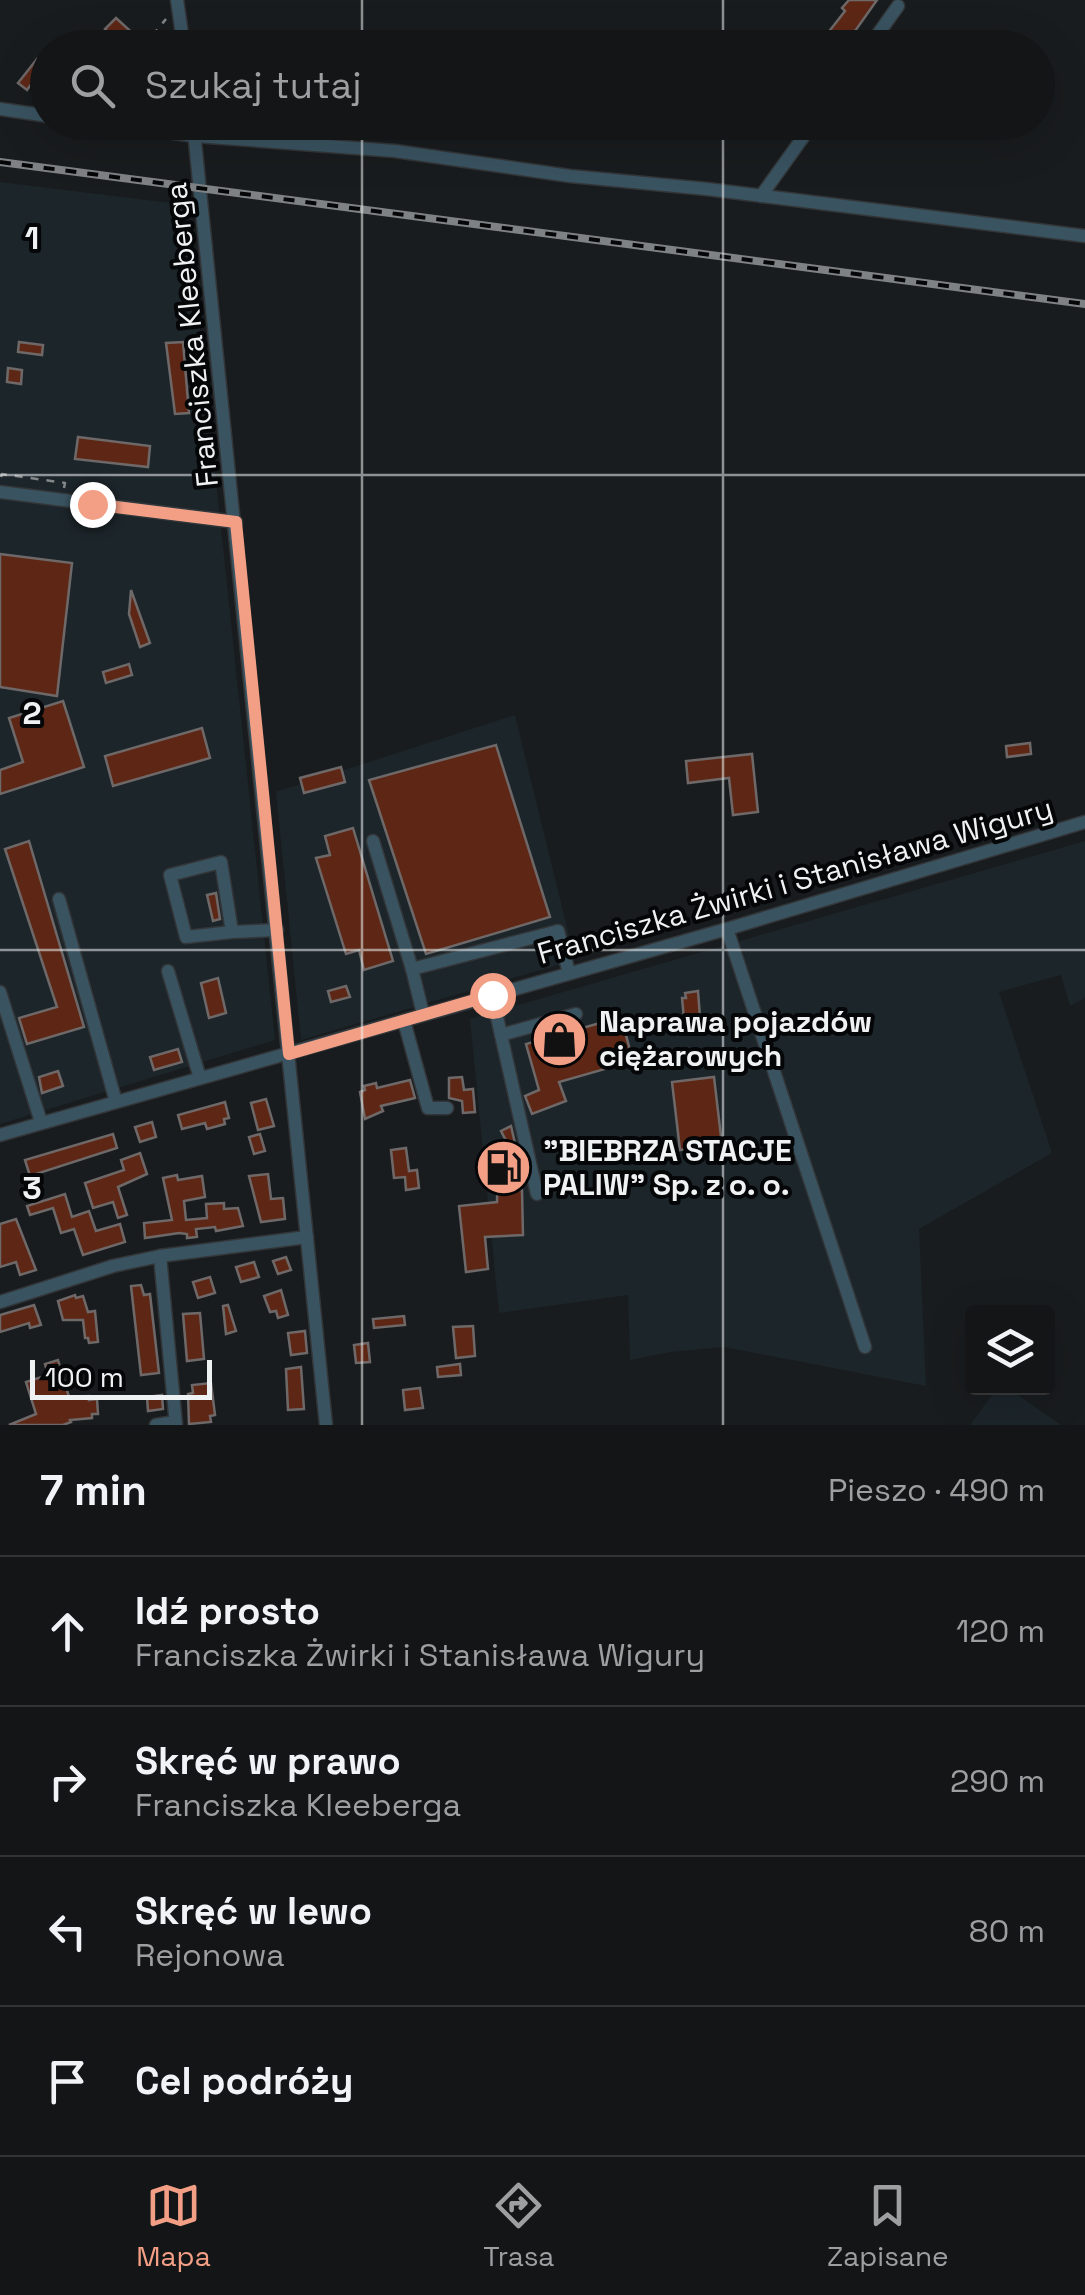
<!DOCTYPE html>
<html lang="pl">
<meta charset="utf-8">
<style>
:root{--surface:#131516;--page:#202223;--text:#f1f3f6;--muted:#9d9fa1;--line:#323435;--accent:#f39f85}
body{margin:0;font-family:"Space Grotesk",sans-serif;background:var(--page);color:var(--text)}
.controls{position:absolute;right:30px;bottom:30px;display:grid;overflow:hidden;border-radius:10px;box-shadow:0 10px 40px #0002}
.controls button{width:90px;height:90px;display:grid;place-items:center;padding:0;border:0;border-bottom:2px solid var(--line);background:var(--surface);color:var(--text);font:50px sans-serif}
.scale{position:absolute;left:30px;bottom:25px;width:182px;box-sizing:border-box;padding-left:10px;border:5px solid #eff2f3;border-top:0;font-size:28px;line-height:35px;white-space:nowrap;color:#eff2f3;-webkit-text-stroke:8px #050607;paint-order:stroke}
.stop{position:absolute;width:30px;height:30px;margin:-22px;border:8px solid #f39f85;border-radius:50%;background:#fff}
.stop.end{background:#f39f85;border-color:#fff;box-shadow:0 2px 10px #0008}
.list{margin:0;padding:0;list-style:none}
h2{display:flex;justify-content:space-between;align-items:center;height:130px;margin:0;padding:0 40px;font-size:42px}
h2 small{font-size:32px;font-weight:400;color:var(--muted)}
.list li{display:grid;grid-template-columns:65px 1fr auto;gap:30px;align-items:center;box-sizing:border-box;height:150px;padding:0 40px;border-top:2px solid var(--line)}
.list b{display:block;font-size:38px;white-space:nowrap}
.list p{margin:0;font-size:32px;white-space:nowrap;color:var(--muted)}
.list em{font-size:32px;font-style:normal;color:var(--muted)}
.icon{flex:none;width:55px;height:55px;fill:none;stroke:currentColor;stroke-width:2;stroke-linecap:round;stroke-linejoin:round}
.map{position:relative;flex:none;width:1085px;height:1425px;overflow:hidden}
.search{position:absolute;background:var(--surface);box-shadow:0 10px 40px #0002;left:30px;right:30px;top:30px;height:110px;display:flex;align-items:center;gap:25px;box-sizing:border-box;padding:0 35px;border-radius:55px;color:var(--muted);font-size:38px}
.sheet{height:730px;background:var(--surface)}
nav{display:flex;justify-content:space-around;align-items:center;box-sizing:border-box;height:140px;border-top:2px solid var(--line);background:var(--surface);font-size:28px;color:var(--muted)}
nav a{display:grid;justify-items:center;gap:5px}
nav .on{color:var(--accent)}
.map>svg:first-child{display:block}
.built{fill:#1c252a}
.building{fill:#5e2715;stroke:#6e6968;stroke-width:2.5}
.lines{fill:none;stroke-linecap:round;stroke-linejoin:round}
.minor-casing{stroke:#333638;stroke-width:15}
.path{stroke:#848788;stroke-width:2.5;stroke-dasharray:8 8;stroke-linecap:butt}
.minor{stroke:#3a5361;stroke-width:12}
.rail-casing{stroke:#7f8284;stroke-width:8}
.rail{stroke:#050607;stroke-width:4;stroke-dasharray:11;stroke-linecap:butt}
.route{stroke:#f39f85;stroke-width:12}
.grid{fill:none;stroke:#eff2f3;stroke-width:2.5;stroke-opacity:0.55}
.labels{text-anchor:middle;stroke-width:8;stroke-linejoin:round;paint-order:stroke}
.street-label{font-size:30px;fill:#eff2f3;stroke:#050607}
.poi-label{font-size:30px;font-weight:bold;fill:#eff2f3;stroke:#050607;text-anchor:start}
.grid-label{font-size:32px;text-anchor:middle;font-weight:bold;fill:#eff2f3;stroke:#050607;stroke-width:8;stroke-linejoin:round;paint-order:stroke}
</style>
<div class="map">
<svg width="1085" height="1425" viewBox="0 0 1085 1425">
<rect width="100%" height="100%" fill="#191c1e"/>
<!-- built -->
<g class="built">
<path d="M0,182L187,205L275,1040L0,1124Z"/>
<path d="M515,715L575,960L301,1040L276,792Z"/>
<path d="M1085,841V998L1070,1006L1061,975L999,992L1052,1153L919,1229L926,1386L724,1347L670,1352L630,1360L628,1295L499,1313L470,1019Z"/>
<path d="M997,1388H1008L1061,1425H970Z"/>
</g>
<!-- building -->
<g class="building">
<path d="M849,0H877L843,48H826L820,43L845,11L842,8Z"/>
<path d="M116,18L139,39L132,48H114L119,42L105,29Z"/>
<path d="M37,59L45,65L27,90L18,83Z"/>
<path d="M501,122H531L522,136Z"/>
<path d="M19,342L43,345L42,355L18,352Z"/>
<path d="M183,342L189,413L175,414L166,343Z"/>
<path d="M8,368L22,370L21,384L7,382Z"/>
<path d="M78,437L150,446L148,467L75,459Z"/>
<path d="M0,554L72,563L57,696L0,687Z"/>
<path d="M131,590L150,643L140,647L129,614Z"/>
<path d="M129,664L132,675L106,683L103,672Z"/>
<path d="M63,701L84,767L0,794V770L23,762L9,718Z"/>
<path d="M202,728L210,758L113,786L105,756Z"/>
<path d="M1030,743L1031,754L1007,757L1006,746Z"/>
<path d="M496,745L550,917L426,954L369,780Z"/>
<path d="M752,754L758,812L733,815L729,778L688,783L686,761Z"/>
<path d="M341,767L345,782L304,793L300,778Z"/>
<path d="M353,828L393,961L364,970L359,950L346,954L316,858L330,855L325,836Z"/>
<path d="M29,841L84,1027L27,1044L19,1018L57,1007L5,849Z"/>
<path d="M216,893L220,919L213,921L207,895Z"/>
<path d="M218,978L226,1013L209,1018L201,983Z"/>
<path d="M346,986L350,997L331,1002L328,991Z"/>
<path d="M698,991L700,1017L684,1019L682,998H686L685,993Z"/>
<path d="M621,1017L633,1061L559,1082L566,1101L532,1114L525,1096L539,1090L526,1044Z"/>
<path d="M178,1049L182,1062L154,1070L150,1057Z"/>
<path d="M58,1071L63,1086L42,1093L39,1077Z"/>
<path d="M462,1077L464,1090L473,1089L475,1112L463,1113L462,1101L449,1098V1078Z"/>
<path d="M714,1077L722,1145L680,1150L672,1082Z"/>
<path d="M410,1080L415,1098L381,1106L383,1111L365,1119L360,1092L365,1090L364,1086L376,1083L377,1088Z"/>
<path d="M266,1099L274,1126L258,1130L251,1103Z"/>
<path d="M225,1102L229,1118L224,1119L225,1124L207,1129L205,1123L182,1129L178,1115Z"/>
<path d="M152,1122L156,1137L140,1142L135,1127Z"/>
<path d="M511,1126L517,1152L513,1154L501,1131Z"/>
<path d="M113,1134L117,1148L30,1176L25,1160Z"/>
<path d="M260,1134L265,1151L254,1154L249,1137Z"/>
<path d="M406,1148L409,1171L417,1170L419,1188L406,1190L405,1177L394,1178L391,1150Z"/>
<path d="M140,1153L147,1174L118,1187L127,1215L118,1218L113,1202L93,1208L85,1183L124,1170L121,1160Z"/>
<path d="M498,1156H510V1190H522L523,1235L485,1237L488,1269L466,1272L459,1206L497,1202Z"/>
<path d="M268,1174L271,1199L283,1198L285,1219L261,1222L249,1176Z"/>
<path d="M177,1175L178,1180L202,1176L205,1197L184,1201L186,1220L207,1218L206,1204L224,1203V1209L238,1208L243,1226L216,1231L215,1227L196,1229L197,1237L187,1238V1234L179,1233L145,1238L144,1223L172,1220L163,1178Z"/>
<path d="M65,1194L72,1217L89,1211L96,1231L120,1224L125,1242L83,1255L74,1229L61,1233L53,1208L30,1215L27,1206Z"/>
<path d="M16,1219L36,1270L20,1275L16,1262L0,1267V1224Z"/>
<path d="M286,1257L291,1270L278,1274L273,1261Z"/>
<path d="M254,1262L259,1277L241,1282L236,1267Z"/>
<path d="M210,1277L215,1293L198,1298L193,1282Z"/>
<path d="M141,1285L144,1295L150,1294L159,1373L141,1375L131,1286Z"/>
<path d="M281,1290L288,1315L278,1318L276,1311L270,1312L264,1296Z"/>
<path d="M75,1295L76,1298L83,1296L88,1312L95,1311L98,1342L89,1343L88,1338H85L83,1320H63L58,1301Z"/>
<path d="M34,1305L41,1325L30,1328L29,1323L0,1332V1315Z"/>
<path d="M228,1305L236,1331L226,1334L223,1306Z"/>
<path d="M200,1313L204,1359L187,1361L183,1314Z"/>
<path d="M404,1316L405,1325L374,1328L373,1319Z"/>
<path d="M473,1326L475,1356L456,1358L453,1327Z"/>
<path d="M305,1331L307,1353L291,1355L288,1333Z"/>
<path d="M368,1343L370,1362L356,1363L354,1345Z"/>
<path d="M58,1360L69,1397L89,1396V1400L97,1399L98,1414H92V1418L70,1420L71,1422L63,1425H9L36,1414L26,1382L48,1375L45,1364Z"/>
<path d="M460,1364L461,1375L438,1377L437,1367Z"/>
<path d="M301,1367L304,1409L288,1410L286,1369Z"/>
<path d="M211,1383L215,1415L210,1416L211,1422L189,1424L188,1394L193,1393L192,1385Z"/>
<path d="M420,1388L423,1408L405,1410L403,1390Z"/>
<path d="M162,1395L163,1409L148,1411L147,1397Z"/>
</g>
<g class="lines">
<defs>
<g id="minor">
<path d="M177,0L184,48"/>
<path d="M868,48L898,6"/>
<path d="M0,109L48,116"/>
<path d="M97,122L195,136L395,151L570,176L707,189L1085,236"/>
<path d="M193,122L326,1425"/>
<path d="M761,196L814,122"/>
<path d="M0,492L236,522"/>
<path d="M373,841L412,969"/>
<path d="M59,899L116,1102"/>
<path d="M727,929L865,1347"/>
<path d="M232,932L186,937L170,875L221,862L232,932L277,930"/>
<path d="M168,971L200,1078"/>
<path d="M0,992L41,1122"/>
<path d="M492,995L537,1194"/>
<path d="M423,1014L412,969L558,931L569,973"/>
<path d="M404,1021L428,1108H447"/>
<path d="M501,1035L576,1014"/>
<path d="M0,1135L727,929L1085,822"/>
<path d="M160,1256L176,1425"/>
<path d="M0,1302L113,1266L160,1256L307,1237"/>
<path d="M156,1425L175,1422"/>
</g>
</defs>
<!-- minor casing -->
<use href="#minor" class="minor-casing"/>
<!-- path -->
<g class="path">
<path d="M142,48L166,19"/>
<path d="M1,477L2,474L65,483L64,488"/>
</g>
<!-- minor -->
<use href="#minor" class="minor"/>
<defs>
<path id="rail" d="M0,162L1085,304"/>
</defs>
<!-- rail casing -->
<use href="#rail" class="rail-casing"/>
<!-- rail -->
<use href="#rail" class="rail"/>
</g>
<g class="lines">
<!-- route -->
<path class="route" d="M92,504L236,522L289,1054L492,995"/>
</g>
<!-- grid -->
<path class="grid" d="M362,0V48M723,0V48M362,122V1425M723,122V1425M0,475H1085M0,950H1085"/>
<!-- icons -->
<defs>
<symbol id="shop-disc" viewBox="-11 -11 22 22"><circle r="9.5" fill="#f39f85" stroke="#050607"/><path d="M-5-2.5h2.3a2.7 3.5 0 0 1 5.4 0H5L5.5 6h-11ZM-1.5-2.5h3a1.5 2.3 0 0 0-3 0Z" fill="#111"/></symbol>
<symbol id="fuel-disc" viewBox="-11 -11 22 22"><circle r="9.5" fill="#f39f85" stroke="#050607"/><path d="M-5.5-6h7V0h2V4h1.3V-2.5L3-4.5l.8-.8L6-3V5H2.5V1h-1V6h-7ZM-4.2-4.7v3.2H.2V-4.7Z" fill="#111"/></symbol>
</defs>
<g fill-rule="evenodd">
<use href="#shop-disc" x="528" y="1008" width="63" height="63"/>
<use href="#fuel-disc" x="472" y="1136" width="63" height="63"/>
</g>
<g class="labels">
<!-- street labels -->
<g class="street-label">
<text transform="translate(192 335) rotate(-96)" y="10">Franciszka Kleeberga</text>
<text transform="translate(795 881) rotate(-16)" y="10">Franciszka Żwirki i Stanisława Wigury</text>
</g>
<!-- poi labels -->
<g class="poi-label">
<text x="599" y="1032">Naprawa pojazdów<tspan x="599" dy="34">ciężarowych</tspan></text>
<text x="543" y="1161">"BIEBRZA STACJE<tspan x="543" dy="34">PALIW" Sp. z o. o.</tspan></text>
</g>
</g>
<g class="grid-label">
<text x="32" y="249">1</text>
<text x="32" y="724">2</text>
<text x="32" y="1199">3</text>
</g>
</svg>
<div class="controls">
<button><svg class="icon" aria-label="layers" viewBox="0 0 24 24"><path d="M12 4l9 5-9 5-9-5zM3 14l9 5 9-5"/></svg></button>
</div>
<div class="scale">100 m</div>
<div class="stop" style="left:492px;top:995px"></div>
<div class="stop end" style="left:92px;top:504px"></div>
<div class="search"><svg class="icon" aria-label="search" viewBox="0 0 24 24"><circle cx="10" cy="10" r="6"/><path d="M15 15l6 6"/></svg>Szukaj tutaj</div>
</div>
<section class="sheet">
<h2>7 min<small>Pieszo · 490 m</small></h2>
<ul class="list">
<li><svg class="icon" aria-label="ahead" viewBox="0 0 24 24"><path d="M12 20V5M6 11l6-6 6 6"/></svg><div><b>Idź prosto</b><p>Franciszka Żwirki i Stanisława Wigury</p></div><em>120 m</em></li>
<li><svg class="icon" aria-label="right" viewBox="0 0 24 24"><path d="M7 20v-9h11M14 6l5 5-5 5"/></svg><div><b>Skręć w prawo</b><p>Franciszka Kleeberga</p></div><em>290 m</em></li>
<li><svg class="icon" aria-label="left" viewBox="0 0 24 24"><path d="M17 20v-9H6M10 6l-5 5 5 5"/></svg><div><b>Skręć w lewo</b><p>Rejonowa</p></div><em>80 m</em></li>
<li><svg class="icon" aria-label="arrive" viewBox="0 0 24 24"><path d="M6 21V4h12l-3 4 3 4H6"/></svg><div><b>Cel podróży</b></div></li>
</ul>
</section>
<nav>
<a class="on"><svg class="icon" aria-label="map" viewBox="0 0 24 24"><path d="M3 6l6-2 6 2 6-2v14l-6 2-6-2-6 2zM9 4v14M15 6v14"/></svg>Mapa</a>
<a><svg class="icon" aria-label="directions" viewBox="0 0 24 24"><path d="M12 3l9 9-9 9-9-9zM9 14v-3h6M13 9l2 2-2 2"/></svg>Trasa</a>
<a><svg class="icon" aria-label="saved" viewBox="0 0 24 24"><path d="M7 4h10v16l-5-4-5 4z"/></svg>Zapisane</a>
</nav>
